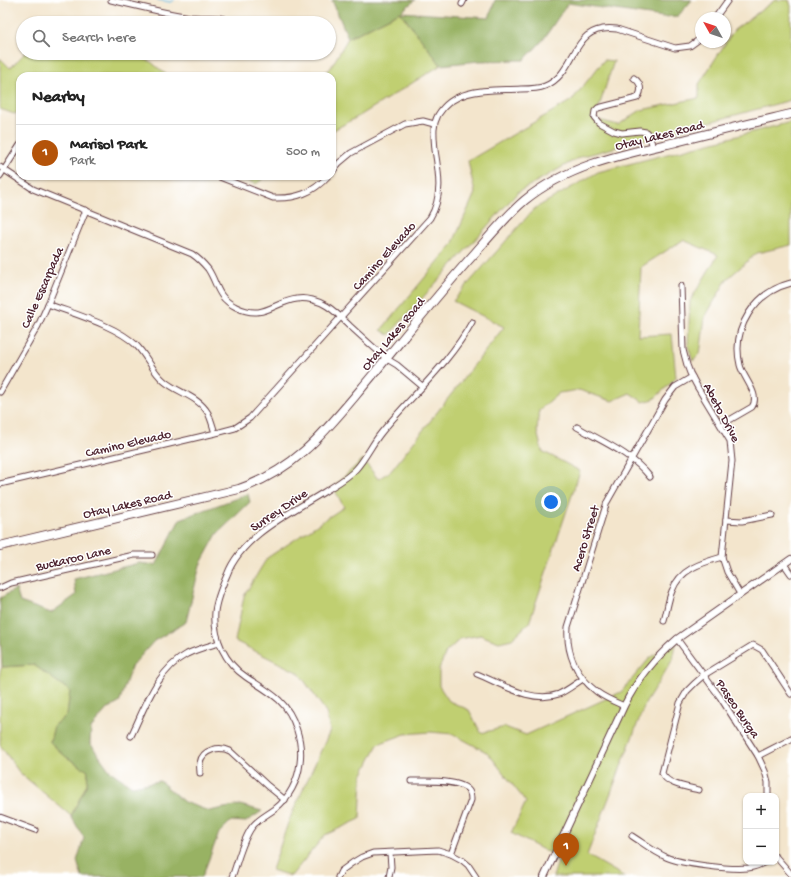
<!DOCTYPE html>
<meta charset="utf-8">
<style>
:root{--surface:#fff;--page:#f2f2f2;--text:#222;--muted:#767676;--line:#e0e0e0;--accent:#b45309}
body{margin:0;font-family:"Gochi Hand",sans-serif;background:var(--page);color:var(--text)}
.controls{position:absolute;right:12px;bottom:12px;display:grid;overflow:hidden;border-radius:8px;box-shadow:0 1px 3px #0004}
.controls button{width:36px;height:36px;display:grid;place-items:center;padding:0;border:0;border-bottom:1px solid var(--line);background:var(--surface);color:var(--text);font:20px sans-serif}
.compass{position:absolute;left:695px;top:12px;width:36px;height:36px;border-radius:50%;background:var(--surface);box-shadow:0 1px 3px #0004;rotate:310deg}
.you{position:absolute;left:551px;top:502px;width:14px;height:14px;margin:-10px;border:3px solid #fff;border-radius:50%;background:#1a73e8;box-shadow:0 0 0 6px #1a73e833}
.badge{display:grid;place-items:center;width:26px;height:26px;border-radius:50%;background:var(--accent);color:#fff;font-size:13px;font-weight:700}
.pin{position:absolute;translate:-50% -33px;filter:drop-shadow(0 1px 2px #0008)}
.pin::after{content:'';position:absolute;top:21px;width:14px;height:12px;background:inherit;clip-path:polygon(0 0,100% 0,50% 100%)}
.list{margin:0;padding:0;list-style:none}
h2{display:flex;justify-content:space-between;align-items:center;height:52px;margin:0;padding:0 16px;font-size:17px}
h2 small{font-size:13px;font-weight:400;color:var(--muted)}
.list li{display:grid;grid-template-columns:26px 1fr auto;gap:12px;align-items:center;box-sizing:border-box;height:56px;padding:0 16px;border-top:1px solid var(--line)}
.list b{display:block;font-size:15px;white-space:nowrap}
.list p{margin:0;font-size:13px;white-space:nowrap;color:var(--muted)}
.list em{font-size:13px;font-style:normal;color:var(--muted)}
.icon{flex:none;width:22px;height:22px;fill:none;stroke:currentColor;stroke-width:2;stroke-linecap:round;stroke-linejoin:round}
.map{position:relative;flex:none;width:791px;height:877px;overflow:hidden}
.search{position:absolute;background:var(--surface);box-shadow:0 1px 3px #0004;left:16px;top:16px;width:320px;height:44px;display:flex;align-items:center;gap:10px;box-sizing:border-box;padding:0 14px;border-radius:22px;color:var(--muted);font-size:15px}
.panel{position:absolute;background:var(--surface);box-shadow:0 1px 3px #0004;left:16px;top:72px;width:320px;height:108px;border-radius:12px}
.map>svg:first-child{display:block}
.green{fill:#c0cf71;stroke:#85774e}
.forest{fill:#98b263;stroke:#716847}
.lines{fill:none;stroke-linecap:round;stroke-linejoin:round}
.stream{stroke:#5fb6dc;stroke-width:1.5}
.minor-casing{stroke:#633d43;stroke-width:7}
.tertiary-casing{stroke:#633d43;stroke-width:8}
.primary-casing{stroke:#633d43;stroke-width:10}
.minor{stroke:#fff;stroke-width:5}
.tertiary{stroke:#fff;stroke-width:6}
.primary{stroke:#fff;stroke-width:8}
.labels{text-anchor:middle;stroke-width:3;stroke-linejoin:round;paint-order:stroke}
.street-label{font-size:13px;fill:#4a1f2b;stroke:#fff}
</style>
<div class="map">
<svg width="791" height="877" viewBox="0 0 791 877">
<rect width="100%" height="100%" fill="#fff"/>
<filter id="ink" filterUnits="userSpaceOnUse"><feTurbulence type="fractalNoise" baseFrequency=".025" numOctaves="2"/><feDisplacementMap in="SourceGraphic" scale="8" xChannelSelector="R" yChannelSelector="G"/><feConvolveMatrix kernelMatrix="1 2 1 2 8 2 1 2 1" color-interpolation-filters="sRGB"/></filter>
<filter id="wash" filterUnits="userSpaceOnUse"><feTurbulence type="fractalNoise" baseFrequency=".012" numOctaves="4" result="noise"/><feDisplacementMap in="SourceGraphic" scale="16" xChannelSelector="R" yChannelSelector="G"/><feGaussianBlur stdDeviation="0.9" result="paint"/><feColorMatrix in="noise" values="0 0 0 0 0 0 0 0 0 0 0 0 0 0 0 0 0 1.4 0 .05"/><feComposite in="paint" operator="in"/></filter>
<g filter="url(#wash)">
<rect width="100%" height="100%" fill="#f3e5cc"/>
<!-- green -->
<g class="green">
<path d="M775,0H789L791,6V100L580,157L518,192L389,335L381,330L452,245L475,193L468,161L572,100L604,60L614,61L595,119L618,125L641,110L699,98V84L734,30Z"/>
<path d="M400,12L441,65L361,115L332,131V76H319L330,69L348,38Z"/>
<path d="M25,53H129L151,62L168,76H20V111L14,114L0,109V58L10,68Z"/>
<path d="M791,122V245L757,253L727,279L705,317L700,354L693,361L688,346L690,301L718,255L683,240L641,267L638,336L672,334L676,378L654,399L643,402L630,393L612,401L579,390L559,393L539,410L537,431L542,451L580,471L529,623L512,639L499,642L480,635L460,639L446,652L439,669V686L449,701L469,710L481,733L505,727L526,735L621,692L649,659L677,639L673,659L645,704L587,855L625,877H553L559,858L511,833L526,802L488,753L453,734L430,732L405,734L378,744L362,776L360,819L325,835L291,876L272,870L289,820L330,731L326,712L299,673L235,641L244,596L267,558L344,507L333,487L363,459L378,479L391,471L504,327L453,301L534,209L598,172Z"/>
<path d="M234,176H267L256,184Z"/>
<path d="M34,665L70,691L67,715L54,726L50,742L65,756L88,771L87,784L71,816L19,772L0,745V671L2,667Z"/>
</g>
<!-- forest -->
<g class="forest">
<path d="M332,0H415L401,12L489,18L495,0H692L678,16L663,17L568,3L543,40L524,60L479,61L441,65L400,12L348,38Z"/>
<path d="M248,494L250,502L217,534L200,565L186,622L154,641L131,667L119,703L107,709L91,728L90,743L110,771L132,786L160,781L184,802L209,811L240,805L262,811L246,822L231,821L219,833L202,877H82L77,861L84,838L71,816L87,784L88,771L65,756L50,742L54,726L67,715L70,691L34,665L2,667L0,631V598L16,589L20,602L51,613L76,595L74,579L139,563L156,565L180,519Z"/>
</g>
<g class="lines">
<!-- stream -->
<path class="stream" d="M158,0L171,2L174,0"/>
</g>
</g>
<g filter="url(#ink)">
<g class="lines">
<defs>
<g id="minor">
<path d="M111,0C137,6 164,13 190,17C206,19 219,14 233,23"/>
<path d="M462,4L464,0"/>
<path d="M715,18L728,0"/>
<path d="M260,53L263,55H268"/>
<path d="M634,78C641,83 643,91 637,98L598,108L595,111L594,117L599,123L614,131L622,133L640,131L646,132L649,135L653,147"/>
<path d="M0,167L33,189L192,254C198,258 203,263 208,269C218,284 216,297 236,307C264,321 273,302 297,299C306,297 319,301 327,306C335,311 343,319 350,326C362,337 374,348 387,359L397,365L422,386"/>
<path d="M332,172L339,163L351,153L405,124L423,121L434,124"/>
<path d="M0,176L20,145"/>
<path d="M217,176L273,198C296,199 313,193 328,176"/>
<path d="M681,286L683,350L687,365L690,373L698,388L730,441L732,461L722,557L727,572L740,594"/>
<path d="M48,304C74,314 117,326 136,345C147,356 152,371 164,381C178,393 198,396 208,413C211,419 213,427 215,433"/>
<path d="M0,392L38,326L48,304L86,210"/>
<path d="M721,425L752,407C761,395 743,378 740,365C731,328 755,292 791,283"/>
<path d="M577,427C603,442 631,453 650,477"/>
<path d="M0,484L220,432L235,428L250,418L430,218C443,197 439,174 435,150C434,137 432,126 438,115C455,86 493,91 521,89C530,89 538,89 545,86C579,72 569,23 617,29L675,48L690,46L701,38"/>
<path d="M726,520L742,521L772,515"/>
<path d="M784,564L791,574"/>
<path d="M0,588L11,583L134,555H152"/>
<path d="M664,621C667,611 668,600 672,591C680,569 701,563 722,557"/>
<path d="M677,639L720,697L758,756L765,771L768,782V796"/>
<path d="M477,674C502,684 532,704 559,694C568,690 575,684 583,679"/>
<path d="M624,706C615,702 605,698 597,692C576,676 566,653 568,627L607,502L665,400L675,387L692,377"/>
<path d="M131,736C145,707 157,670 187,654C197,649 209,646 219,643"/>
<path d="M758,756L791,739"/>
<path d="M200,773C200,770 199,766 200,763C202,749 220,746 230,751L268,786L285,800"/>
<path d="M411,781C425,781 461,779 469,791C471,794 471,797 471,800L451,854"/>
<path d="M699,790C687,787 667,785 662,773L680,703L687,691L695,683L704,675L753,645L762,650L791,694"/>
<path d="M0,817L35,830"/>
<path d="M632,836C643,843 654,852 666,857C681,864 731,870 748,868C754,867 760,865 765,862"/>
<path d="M776,857L791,874"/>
<path d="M232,877C238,861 242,841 252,827C258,819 267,815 275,809C289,798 298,781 300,763C303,742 295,715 279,700C269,691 258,685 246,677C225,663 213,638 215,612C216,602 223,584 227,575C242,535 291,513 324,492C335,485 348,478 356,469C366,458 372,444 381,433C411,396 449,364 472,322"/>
<path d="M338,877L341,871L352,863L362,857L373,853L438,850L451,854L462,860L468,865L476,877"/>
<path d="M389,877L391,867L390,853"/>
</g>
<path id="tertiary" d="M544,877L624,706C637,680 655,658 677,639L791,559"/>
<path id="primary" d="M0,546L239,489C295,470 324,433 361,389C399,344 435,297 475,253C491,235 506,216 525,200C568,165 624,154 676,142C714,132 753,123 791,114"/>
</defs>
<!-- minor casing -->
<use href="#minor" class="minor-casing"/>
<!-- tertiary casing -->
<use href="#tertiary" class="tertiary-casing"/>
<!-- primary casing -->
<use href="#primary" class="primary-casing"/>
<!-- minor -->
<use href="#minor" class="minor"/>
<!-- tertiary -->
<use href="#tertiary" class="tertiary"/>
<!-- primary -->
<use href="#primary" class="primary"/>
</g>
</g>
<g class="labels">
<!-- street labels -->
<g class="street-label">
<text transform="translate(659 134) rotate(-14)" y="5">Otay Lakes Road</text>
<text transform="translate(383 255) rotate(-48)" y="5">Camino Elevado</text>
<text transform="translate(41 287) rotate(-66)" y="5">Calle Escarpada</text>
<text transform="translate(392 333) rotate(-50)" y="5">Otay Lakes Road</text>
<text transform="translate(723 412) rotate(62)" y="5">Abeto Drive</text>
<text transform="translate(128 442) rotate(-13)" y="5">Camino Elevado</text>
<text transform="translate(127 503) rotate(-13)" y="5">Otay Lakes Road</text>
<text transform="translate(278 509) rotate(-34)" y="5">Surrey Drive</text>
<text transform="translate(584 538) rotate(-73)" y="5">Acero Street</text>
<text transform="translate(73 557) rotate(-13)" y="5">Buckaroo Lane</text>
<text transform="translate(739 708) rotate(56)" y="5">Paseo Burga</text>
</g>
</g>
</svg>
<div class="controls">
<button>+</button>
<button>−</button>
</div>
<svg class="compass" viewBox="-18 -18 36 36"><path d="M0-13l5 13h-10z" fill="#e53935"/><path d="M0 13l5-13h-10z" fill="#767676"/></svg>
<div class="you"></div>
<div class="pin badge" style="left:566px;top:866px">1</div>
<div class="search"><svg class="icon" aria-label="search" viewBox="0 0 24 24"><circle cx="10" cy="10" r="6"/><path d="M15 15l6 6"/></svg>Search here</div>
<section class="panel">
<h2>Nearby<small></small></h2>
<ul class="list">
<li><span class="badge">1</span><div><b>Marisol Park</b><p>Park</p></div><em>500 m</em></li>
</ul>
</section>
</div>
